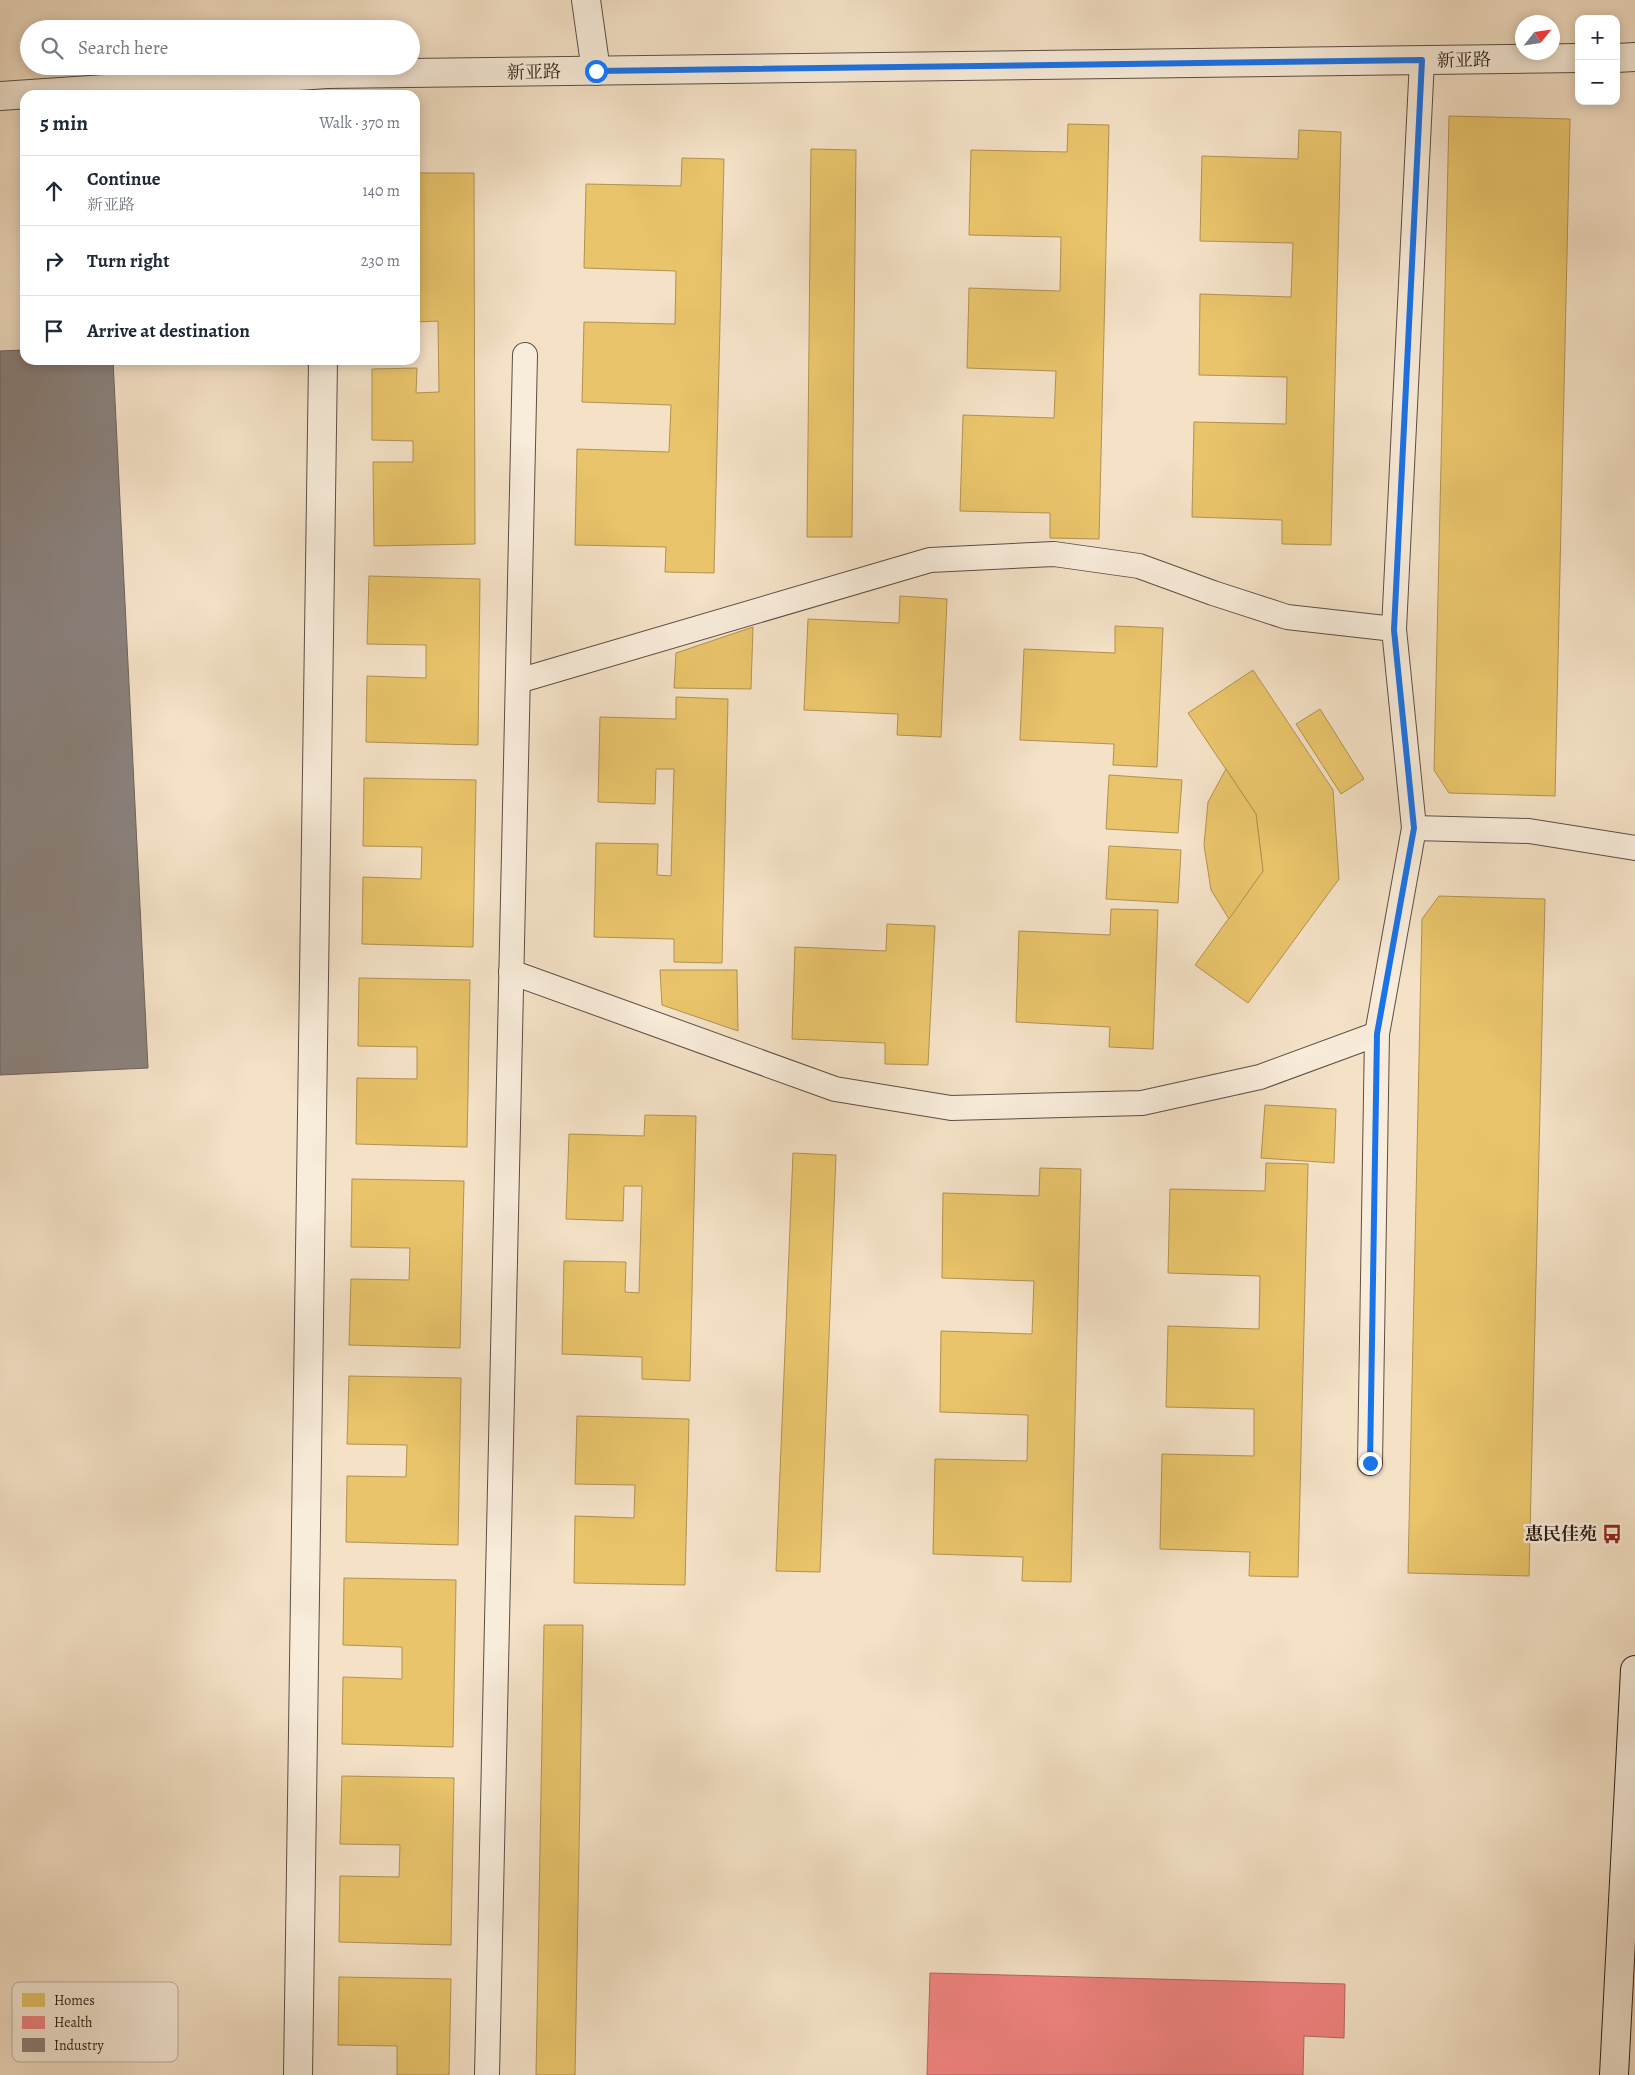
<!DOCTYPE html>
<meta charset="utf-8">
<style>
:root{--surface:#fff;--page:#f2f2f3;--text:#1f2937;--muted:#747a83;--line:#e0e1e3}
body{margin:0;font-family:Alegreya,"Noto Serif SC",serif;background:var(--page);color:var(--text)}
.controls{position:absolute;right:15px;top:15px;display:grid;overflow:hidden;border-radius:10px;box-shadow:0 2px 12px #0003}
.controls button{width:45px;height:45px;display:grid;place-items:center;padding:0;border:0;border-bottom:1px solid var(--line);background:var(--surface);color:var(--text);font:25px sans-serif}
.compass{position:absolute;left:1515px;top:15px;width:45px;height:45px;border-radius:50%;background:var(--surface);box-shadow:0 2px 12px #0003;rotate:60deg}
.stop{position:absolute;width:15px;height:15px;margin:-11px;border:4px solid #1a73e8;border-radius:50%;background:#fff}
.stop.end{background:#1a73e8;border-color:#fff;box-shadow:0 1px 5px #0008}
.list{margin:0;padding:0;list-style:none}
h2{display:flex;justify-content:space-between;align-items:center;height:65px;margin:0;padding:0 20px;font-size:21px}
h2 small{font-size:16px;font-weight:400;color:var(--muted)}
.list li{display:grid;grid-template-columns:32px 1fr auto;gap:15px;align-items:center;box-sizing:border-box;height:70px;padding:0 20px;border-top:1px solid var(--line)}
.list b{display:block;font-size:19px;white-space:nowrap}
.list p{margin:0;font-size:16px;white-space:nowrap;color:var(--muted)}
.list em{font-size:16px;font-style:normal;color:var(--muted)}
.icon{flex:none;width:28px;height:28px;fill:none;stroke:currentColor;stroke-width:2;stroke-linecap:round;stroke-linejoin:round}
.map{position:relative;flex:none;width:1635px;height:2075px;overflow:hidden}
.search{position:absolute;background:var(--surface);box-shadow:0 2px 12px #0003;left:20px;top:20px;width:400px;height:55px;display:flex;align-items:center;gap:12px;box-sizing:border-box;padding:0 18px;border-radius:28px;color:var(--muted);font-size:19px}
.panel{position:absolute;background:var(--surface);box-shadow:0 2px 12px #0003;left:20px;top:90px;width:400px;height:275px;border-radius:15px}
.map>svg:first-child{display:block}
.homes{fill:#e9c46a;stroke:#b09251}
.health{fill:#f28482;stroke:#b66562}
.industry{fill:#8a817c;stroke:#6d635e}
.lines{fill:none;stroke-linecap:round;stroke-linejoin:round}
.lane-casing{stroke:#5c4e43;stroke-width:26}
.street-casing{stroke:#5c4e43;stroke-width:30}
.secondary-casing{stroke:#2a1d17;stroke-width:30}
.lane{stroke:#f8ecda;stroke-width:24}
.street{stroke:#f8ecda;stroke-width:28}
.secondary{stroke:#f8ecda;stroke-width:28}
.route{stroke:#1a73e8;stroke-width:6}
.labels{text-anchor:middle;stroke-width:5;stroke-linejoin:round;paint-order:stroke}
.street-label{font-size:18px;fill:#2a1d17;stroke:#f8ecda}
.poi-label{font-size:18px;font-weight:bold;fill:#2a1d17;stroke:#f8ecda;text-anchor:end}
.key{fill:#f8ecda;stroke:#baaea0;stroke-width:1}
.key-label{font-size:14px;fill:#2a1d17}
</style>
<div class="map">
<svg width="1635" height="2075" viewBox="0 0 1635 2075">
<rect width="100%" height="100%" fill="#f4e1c6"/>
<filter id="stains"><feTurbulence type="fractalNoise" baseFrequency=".004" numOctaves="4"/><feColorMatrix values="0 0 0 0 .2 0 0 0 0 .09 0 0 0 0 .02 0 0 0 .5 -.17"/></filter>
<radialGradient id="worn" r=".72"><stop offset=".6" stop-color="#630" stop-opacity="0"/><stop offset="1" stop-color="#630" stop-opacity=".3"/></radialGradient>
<!-- homes -->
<g class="homes">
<path d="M1449,116L1570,119L1555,796L1449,793L1434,770Z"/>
<path d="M1068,124L1109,125L1099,539L1050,538V513L960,511L963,415L1054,418L1056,371L967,368L969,288L1060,291L1061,237L969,235L971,150L1067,152Z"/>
<path d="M1299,130L1341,132L1331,545L1282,544V520L1192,517L1194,422L1286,424L1287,377L1199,375L1200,294L1291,297L1293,243L1200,241L1202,156L1298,159Z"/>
<path d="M811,149L856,150L852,537H807Z"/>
<path d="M682,158L724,159L714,573L665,572L666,547L575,545L577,449L669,452L671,405L582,402L584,322L675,324L676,271L584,268L586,184L681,186Z"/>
<path d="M415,173H474L475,544L374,546L373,462H413V441L372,440V369L417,368L416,393L439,392L438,321L417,322V344H415Z"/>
<path d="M369,576L480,579L478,745L366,742L367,676L426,678V645L367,644Z"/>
<path d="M900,596L947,599L941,737L897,735L898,714L804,710L808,619L899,623Z"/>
<path d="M1115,626L1163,628L1157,767L1113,765L1114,744L1020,740L1024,649L1115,653Z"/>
<path d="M753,627L751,689L674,688L676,653Z"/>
<path d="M1253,670L1333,790L1339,879L1248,1003L1195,965L1263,871L1256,814L1188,713Z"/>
<path d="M676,697L728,699L722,963L674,962V939L594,937L596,843L658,844L657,875L671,876L674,769H656L655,804L598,802L600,717L676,719Z"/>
<path d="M1320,709L1364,779L1341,794L1296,724Z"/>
<path d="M1226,769L1256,814L1263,871L1229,919L1211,890L1204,845L1208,802Z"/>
<path d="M1109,775L1182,780L1178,833L1106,829Z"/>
<path d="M364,778L476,780L473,947L362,944L363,877L421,879L422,847L363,846Z"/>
<path d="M1109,846L1181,850L1178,903L1106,899Z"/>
<path d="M1439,896L1545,899L1529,1576L1408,1573L1422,919Z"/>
<path d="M1111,909L1158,910L1153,1049L1109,1047L1110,1027L1016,1022L1019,931L1110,935Z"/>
<path d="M887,924L935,926L928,1065L885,1064V1043L792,1039L795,947L886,951Z"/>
<path d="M660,970H737L738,1031L662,1005Z"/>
<path d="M359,978L470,980L467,1147L356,1144L357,1078L417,1079V1047L358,1046Z"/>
<path d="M1265,1105L1336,1109L1334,1163L1261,1158Z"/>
<path d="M645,1115L696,1116L690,1381L642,1379V1357L562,1354L564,1261L626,1262L625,1292L639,1293L642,1186H624L623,1221L566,1219L569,1134L644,1136Z"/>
<path d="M793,1153L836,1155L820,1572L776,1571Z"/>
<path d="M1266,1163L1308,1164L1298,1577L1249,1576L1250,1552L1160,1549L1162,1454L1254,1456V1409L1166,1407L1168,1326L1259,1329L1260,1276L1168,1273L1170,1189L1265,1191Z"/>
<path d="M1040,1168L1081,1169L1071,1582L1022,1581L1023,1557L933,1554L935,1459L1027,1461L1028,1415L940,1412L941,1331L1032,1334L1034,1281L942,1278L943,1193L1039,1196Z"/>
<path d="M352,1179L464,1181L460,1348L349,1345L351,1279L409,1280L410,1248L351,1247Z"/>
<path d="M349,1376L461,1378L458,1545L346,1542L347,1476L406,1477L407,1445L347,1444Z"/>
<path d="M577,1416L689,1419L685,1585L574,1583L575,1516L634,1518L635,1485L575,1484Z"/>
<path d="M344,1578L456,1580L453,1747L342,1744L343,1677L402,1679V1647L343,1645Z"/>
<path d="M544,1625H583L575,2075H536Z"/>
<path d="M342,1776L454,1778L451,1945L339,1942L340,1876L399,1877L400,1845L340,1844Z"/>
<path d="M339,1977L451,1979L449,2075H397V2046L338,2045Z"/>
</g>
<!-- health -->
<path class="health" d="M930,1973L1345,1984L1344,2038L1304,2036L1303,2075H927Z"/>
<!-- industry -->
<path class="industry" d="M25,350V360H113L148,1068L0,1075V351Z"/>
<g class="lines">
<defs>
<g id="lane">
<path d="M518,681L930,560L1054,554L1139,566L1213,593L1287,617L1394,629"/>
<path d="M1414,828L1529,831L1635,848"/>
<path d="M511,972L835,1089L951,1108L1142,1103L1260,1077L1377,1034"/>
<path d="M1370,1463L1377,1034L1414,828L1394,629L1422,60"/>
<path d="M487,2075L525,355"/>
</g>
<g id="street">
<path d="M586,0L596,71"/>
<path d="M1616,58L1635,57"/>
<path d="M0,96L327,74L1579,58"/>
<path d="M298,2075L323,360"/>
</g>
<path id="secondary" d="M1614,2075L1635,1670"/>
</defs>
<!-- lane casing -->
<use href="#lane" class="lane-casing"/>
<!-- street casing -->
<use href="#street" class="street-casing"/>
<!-- secondary casing -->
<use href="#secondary" class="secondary-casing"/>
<!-- lane -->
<use href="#lane" class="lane"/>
<!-- street -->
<use href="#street" class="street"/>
<!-- secondary -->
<use href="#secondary" class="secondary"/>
</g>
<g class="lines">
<!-- route -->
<path class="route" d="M596,71L1422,60L1394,630L1414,828L1377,1034L1370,1463"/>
</g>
<!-- icons -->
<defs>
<symbol id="bus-bare" viewBox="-9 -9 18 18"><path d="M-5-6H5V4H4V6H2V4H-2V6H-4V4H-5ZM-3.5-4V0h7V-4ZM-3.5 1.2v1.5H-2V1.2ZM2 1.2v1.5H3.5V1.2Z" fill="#8f2418" stroke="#f8ecda" stroke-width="2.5" paint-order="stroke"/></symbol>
</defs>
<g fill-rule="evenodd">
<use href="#bus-bare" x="1598" y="1520" width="28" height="28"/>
</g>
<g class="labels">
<!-- street labels -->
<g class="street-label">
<text transform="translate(1464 60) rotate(-1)" y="6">新亚路</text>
<text transform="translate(534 72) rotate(-1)" y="6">新亚路</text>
</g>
<!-- poi labels -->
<g class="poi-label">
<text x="1597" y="1540">惠民佳苑</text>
</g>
</g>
<!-- legend -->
<rect x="12" y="1982" width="166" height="80" rx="8" class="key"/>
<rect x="22" y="1993" width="23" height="14" fill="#e9c46a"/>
<rect x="22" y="2016" width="23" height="13" fill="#f28482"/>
<rect x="22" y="2038" width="23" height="14" fill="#8a817c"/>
<g class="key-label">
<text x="54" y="2005">Homes</text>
<text x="54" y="2027">Health</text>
<text x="54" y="2050">Industry</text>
</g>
<rect width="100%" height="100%" filter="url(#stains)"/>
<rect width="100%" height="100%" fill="url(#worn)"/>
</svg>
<div class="controls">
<button>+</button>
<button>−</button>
</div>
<svg class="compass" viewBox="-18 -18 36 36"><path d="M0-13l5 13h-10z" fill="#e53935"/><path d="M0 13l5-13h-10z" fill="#747a83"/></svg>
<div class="stop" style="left:596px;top:71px"></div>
<div class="stop end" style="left:1370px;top:1463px"></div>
<div class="search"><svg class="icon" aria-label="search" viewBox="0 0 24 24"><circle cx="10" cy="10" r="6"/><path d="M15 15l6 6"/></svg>Search here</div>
<section class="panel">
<h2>5 min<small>Walk · 370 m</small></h2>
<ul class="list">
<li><svg class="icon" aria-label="ahead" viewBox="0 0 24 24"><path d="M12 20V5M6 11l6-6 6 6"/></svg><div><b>Continue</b><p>新亚路</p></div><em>140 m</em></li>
<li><svg class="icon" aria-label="right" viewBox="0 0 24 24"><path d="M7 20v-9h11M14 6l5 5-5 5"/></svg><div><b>Turn right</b></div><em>230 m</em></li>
<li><svg class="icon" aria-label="arrive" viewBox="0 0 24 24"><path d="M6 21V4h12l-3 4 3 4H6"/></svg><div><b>Arrive at destination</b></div></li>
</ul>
</section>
</div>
